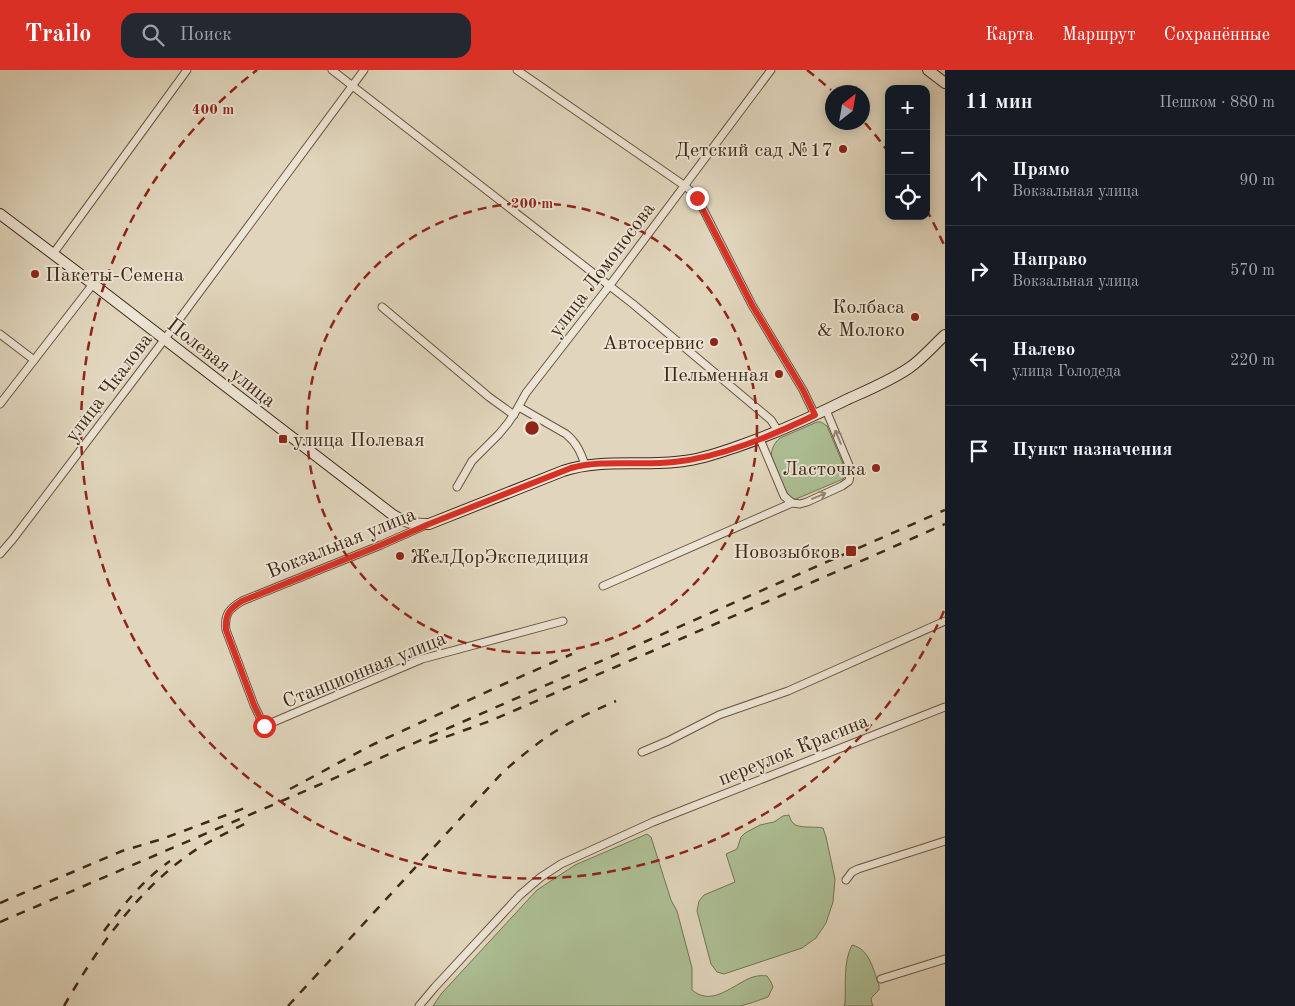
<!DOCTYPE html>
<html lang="ru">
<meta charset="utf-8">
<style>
:root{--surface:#171b24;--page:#242831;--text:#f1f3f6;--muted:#9ea1a6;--line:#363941;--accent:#d93025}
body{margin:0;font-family:"Old Standard TT",serif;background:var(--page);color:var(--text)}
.controls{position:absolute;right:15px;top:15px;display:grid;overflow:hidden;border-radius:10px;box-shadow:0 2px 12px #0003}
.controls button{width:45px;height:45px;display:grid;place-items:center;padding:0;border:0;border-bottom:1px solid var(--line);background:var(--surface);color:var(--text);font:25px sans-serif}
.compass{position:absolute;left:825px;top:15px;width:45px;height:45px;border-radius:50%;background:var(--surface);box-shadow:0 2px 12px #0003;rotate:31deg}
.stop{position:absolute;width:15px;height:15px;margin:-11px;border:4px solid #d93025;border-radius:50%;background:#fff}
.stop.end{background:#d93025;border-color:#fff;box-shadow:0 1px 5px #0008}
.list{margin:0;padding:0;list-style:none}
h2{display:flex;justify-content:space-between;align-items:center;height:65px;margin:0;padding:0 20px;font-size:21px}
h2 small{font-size:16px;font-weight:400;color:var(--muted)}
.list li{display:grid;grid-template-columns:32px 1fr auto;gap:15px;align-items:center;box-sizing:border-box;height:90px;padding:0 20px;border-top:1px solid var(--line)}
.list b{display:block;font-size:19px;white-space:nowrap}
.list p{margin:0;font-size:16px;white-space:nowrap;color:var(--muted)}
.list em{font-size:16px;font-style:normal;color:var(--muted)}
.icon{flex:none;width:28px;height:28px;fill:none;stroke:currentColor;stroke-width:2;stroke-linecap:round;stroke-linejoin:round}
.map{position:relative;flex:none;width:945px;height:936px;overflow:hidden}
header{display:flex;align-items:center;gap:30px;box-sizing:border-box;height:70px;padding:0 25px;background:var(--accent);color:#fff}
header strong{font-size:24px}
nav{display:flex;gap:28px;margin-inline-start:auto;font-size:18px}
.search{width:350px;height:45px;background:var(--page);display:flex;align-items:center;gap:12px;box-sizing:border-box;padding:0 18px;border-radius:15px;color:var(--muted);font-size:19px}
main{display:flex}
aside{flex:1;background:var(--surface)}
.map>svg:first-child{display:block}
.green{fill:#adbf95;stroke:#767456}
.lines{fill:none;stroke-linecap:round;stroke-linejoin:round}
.street-casing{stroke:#685440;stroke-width:9}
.secondary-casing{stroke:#3f2917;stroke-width:12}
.street{stroke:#ece4d4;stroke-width:7}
.secondary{stroke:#ece4d4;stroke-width:10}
.rail{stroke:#3f2917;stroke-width:2.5;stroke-dasharray:9 9;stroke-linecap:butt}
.oneway{stroke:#968676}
.route{stroke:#d93025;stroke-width:6}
.ring{fill:none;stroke:#8f2418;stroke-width:2.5;stroke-dasharray:9 6}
.poi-dot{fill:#8f2418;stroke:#ece4d4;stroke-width:2}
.labels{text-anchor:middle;stroke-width:4;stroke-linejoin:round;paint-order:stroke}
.poi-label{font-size:20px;fill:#3f2917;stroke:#ece4d4;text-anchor:end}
.street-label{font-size:20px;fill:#3f2917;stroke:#ece4d4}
.centre{fill:#8f2418;stroke:#ece4d4;stroke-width:2.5}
.ring-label{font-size:15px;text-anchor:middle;font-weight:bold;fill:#8f2418;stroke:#ece4d4;stroke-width:4;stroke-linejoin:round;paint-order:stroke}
</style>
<header>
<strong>Trailo</strong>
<div class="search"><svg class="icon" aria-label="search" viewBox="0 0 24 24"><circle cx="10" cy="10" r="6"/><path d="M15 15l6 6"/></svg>Поиск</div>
<nav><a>Карта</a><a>Маршрут</a><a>Сохранённые</a></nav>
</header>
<main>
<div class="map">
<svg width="945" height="936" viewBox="0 0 945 936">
<rect width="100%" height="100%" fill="#e1d6bd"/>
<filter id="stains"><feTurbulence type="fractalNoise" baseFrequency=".004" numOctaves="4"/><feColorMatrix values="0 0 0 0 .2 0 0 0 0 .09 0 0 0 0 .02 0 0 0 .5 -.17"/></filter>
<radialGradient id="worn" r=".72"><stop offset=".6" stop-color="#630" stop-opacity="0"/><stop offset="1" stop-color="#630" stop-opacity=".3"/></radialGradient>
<!-- green -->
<g class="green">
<path d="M817,352H821L827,356L846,401L845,407L843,409L796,429H792L787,425L771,386C772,378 774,373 780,368Z"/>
<path d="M789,745C790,748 791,751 793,753C798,759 815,756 823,758L826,767L835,809L833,832L826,853L816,868L802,878L724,904L717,902L711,894L697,841L699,831L704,825L735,812L726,784L737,779L741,767L745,763L760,755L774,752L783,746Z"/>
<path d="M647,764L651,767L671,830L677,841L692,898V920C711,936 729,918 748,909C754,906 761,905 767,906L771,912L773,917L768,927L751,933L740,936H433L441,924L537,820L575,795Z"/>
<path d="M852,875C870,879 873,900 879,915V920L872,927L871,930L873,936H844L845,933C846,915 843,892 852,875Z"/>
</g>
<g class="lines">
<defs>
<g id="street">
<path d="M332,0L633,234L771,350L778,361"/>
<path d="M517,0L685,116L694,124L700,133L752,235L803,320L815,345"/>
<path d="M53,184L187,0"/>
<path d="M382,237L489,327L514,345"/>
<path d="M0,264L34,290"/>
<path d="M0,334L93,214"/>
<path d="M519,337L566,364C577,373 581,383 585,395"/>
<path d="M760,369L784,426L792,433L800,434L807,432L842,416L849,411L851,400L826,340"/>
<path d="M457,417L472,391L499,364L508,353L516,341L526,323L610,215L771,0"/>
<path d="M426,455L381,475L242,531C229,539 224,544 226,560L254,635L264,656L422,589L563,551"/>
<path d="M0,484L13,469L164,270L364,0"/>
<path d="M603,516L792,433"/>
<path d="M642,682L668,671L719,645L788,621L945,551"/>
<path d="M846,810L852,802L858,799L945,771"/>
<path d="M881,909L945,889"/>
<path d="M419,936L435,917L520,825L541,807L561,794L653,752L945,637"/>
</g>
<g id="secondary">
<path d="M928,0L945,13"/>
<path d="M0,144L93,214L393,445C405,453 415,454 429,454L563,401C602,388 644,397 684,391C703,389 721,382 739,376C776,363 812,347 848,329C868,320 890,311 909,298C922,289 933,276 945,265"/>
</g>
</defs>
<!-- street casing -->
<use href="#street" class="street-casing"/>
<!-- secondary casing -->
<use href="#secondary" class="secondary-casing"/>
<!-- street -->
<use href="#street" class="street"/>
<!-- secondary -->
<use href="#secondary" class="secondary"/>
<!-- rail -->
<g class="rail">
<path d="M429,673L490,651L859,492L945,454"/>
<path d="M290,719L372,675L504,614L572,584"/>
<path d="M0,833L122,781L162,769L245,738"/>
<path d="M0,852L312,718L945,440"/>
<path d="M104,861C123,835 143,810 170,791"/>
<path d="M64,936C98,877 139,817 197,779C213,769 231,761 248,752"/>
<path d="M288,936L503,702C520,687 537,673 556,661C575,649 596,640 616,631"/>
</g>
</g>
<!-- one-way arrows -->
<defs><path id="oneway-shaft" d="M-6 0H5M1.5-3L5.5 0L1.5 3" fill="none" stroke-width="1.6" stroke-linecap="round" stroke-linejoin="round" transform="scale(1.25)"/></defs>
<g class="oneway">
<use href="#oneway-shaft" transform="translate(838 367) rotate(-113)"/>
<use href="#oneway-shaft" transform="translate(819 426) rotate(-23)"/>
</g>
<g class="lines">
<!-- route -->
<path class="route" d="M264,656L254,635L226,560C225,544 229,539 242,531L381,475L429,454L571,398C604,389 639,396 674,392C722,387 771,366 815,345L803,320L752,235L697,128"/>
</g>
<!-- distance rings -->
<g class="ring">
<circle cx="532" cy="358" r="225"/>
<path d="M944 541A451 451 0 1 1 257 0M807 0A451 451 0 0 1 831 20M865 53A451 451 0 0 1 887 80M926 139A451 451 0 0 1 944 175"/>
</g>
<!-- markers -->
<g class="poi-dot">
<circle cx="843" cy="79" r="5"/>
<circle cx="35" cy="204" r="5"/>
<circle cx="915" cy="247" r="5"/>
<circle cx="714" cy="272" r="5"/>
<circle cx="779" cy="304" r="5"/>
<rect x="278" y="364" width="10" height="10" rx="2.5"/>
<circle cx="876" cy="398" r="5"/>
<rect x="845" y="475" width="12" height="12" rx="2.5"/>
<circle cx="400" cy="486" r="5"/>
</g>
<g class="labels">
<!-- poi labels -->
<g class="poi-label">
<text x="833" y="86">Детский сад №17</text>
<text x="45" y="211" text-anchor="start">Пакеты-Семена</text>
<text x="905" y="243">Колбаса<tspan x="905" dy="23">&amp; Молоко</tspan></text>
<text x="704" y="279">Автосервис</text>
<text x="769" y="311">Пельменная</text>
<text x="293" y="376" text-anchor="start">улица Полевая</text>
<text x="866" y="405">Ласточка</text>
<text x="840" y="488">Новозыбков</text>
<text x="410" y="493" text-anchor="start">ЖелДорЭкспедиция</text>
</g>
<!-- street labels -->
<g class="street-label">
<text transform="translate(601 199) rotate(-53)" y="7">улица Ломоносова</text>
<text transform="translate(222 292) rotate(38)" y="7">Полевая улица</text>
<text transform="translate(108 317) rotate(-53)" y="7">улица Чкалова</text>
<text transform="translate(341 472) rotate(-22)" y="7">Вокзальная улица</text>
<text transform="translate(364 599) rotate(-22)" y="7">Станционная улица</text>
<text transform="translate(793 679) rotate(-22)" y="7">переулок Красина</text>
</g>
</g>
<circle cx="532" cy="358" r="8" class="centre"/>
<g class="ring-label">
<text x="213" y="44">400 m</text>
<text x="532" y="138">200 m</text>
</g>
<rect width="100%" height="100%" filter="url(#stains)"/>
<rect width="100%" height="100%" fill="url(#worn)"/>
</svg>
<div class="controls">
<button>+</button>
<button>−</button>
<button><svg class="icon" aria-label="locate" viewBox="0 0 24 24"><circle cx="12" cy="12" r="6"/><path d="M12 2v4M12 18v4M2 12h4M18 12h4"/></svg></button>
</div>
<svg class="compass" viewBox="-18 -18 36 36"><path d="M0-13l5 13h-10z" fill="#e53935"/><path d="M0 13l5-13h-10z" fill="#9ea1a6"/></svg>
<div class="stop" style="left:264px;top:656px"></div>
<div class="stop end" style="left:697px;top:128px"></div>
</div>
<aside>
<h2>11 мин<small>Пешком · 880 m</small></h2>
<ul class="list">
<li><svg class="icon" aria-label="ahead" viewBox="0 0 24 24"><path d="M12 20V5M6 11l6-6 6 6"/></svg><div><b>Прямо</b><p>Вокзальная улица</p></div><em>90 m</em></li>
<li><svg class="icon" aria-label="right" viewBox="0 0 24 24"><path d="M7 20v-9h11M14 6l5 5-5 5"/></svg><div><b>Направо</b><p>Вокзальная улица</p></div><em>570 m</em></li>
<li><svg class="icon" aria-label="left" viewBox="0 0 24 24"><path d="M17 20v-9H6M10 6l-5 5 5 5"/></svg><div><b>Налево</b><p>улица Голодеда</p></div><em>220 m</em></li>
<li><svg class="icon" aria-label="arrive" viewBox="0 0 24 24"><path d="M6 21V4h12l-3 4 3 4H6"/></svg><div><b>Пункт назначения</b></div></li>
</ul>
</aside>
</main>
